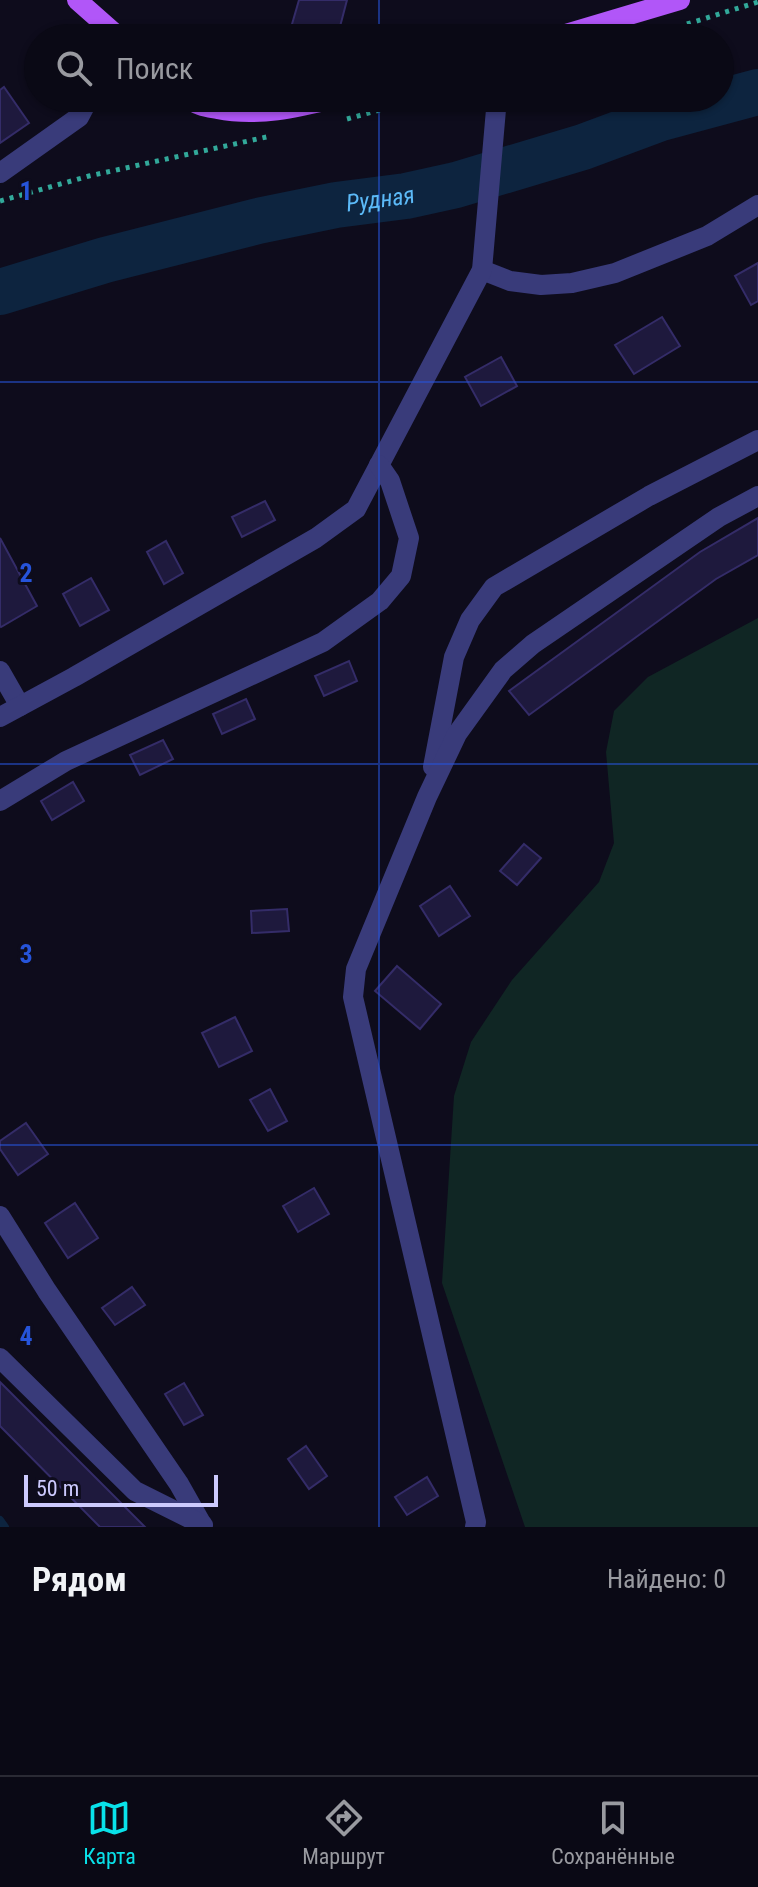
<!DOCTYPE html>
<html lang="ru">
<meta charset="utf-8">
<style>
:root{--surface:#0a0915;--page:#13121e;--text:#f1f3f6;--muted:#999aa0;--line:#2a2a34;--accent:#09e1e9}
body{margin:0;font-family:"Roboto Condensed",sans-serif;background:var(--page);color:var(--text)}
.scale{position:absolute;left:24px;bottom:20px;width:194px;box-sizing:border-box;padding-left:8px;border:4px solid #cccafd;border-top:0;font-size:22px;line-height:28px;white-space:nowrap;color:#cccafd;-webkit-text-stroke:6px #0e0c1c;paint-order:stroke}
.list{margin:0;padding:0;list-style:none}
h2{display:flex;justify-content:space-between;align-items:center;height:104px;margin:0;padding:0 32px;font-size:34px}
h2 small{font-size:26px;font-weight:400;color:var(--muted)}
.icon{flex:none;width:44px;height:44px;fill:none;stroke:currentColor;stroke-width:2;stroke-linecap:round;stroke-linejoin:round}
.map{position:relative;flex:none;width:758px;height:1527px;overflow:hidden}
.search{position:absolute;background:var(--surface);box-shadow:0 2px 6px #0004;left:24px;right:24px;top:24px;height:88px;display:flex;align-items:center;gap:20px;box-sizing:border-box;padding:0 28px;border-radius:44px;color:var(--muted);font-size:30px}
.sheet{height:248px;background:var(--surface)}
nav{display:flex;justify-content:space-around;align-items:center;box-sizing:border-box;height:112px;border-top:2px solid var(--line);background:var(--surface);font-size:22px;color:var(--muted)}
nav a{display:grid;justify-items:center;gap:4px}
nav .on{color:var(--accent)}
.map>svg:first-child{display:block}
.green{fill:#102624}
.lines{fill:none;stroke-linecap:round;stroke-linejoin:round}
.stream{stroke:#0d243f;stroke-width:8}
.river{stroke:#0d243f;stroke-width:46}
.building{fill:#1e193d;stroke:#342c68;stroke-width:2}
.path{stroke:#32a99a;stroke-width:5;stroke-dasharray:4 6;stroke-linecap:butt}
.minor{stroke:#393b7a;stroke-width:20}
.major{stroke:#b156f8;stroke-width:20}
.grid{fill:none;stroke:#2654da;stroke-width:2;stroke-opacity:0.55}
.labels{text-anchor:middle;stroke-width:6;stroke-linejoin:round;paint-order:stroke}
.water-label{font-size:24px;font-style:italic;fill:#5cbaf8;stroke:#0e0c1c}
.grid-label{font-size:26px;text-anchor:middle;font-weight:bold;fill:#2654da;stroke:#0e0c1c;stroke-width:6;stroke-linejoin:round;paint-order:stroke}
</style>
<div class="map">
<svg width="758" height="1527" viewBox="0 0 758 1527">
<rect width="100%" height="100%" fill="#0e0c1c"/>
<!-- green -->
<path class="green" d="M758,618V1527H525L442,1283L454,1096L471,1042L512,980L599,882L614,843L606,752L614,711L648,677Z"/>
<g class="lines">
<!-- stream -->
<path class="stream" d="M0,1520L5,1527"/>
<!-- river -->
<path class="river" id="s1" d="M0,292L105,260L258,221L336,205L406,196L456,185L583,147L661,118L758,92"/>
</g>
<!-- building -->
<g class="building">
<path d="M299,0H347L337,38H288Z"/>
<path d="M4,87L29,123L0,143V90Z"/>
<path d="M758,263V301L751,305L735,276Z"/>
<path d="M662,317L680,346L634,374L615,345Z"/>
<path d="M501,357L517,386L481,406L465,377Z"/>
<path d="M265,501L275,520L242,537L232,517Z"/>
<path d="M758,518V555L716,579L529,715L509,691L700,552Z"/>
<path d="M0,538L37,606L1,627L0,626Z"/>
<path d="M166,541L183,573L164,584L147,552Z"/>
<path d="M91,578L109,610L80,626L63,594Z"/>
<path d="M349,661L357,681L324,696L315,676Z"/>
<path d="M246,699L255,719L222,734L213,714Z"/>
<path d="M163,740L173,759L140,775L130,755Z"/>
<path d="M73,782L84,801L52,820L41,801Z"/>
<path d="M524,844L541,858L517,885L500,871Z"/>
<path d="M450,886L470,916L439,936L420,906Z"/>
<path d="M287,909L289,931L252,933L251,911Z"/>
<path d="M397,966L441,1004L420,1029L375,991Z"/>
<path d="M235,1017L252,1051L219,1067L202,1033Z"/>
<path d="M270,1089L287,1121L268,1131L250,1100Z"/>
<path d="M26,1123L48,1154L18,1175L0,1149V1141Z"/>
<path d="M314,1188L329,1214L298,1232L283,1206Z"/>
<path d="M75,1203L98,1238L68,1258L45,1223Z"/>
<path d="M132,1287L145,1305L115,1325L102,1308Z"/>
<path d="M0,1382L145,1527H100L0,1426Z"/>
<path d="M184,1383L203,1415L184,1425L165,1394Z"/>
<path d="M306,1446L327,1476L309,1489L288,1459Z"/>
<path d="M427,1477L438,1496L407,1515L395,1497Z"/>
</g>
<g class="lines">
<!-- path -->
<g class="path">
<path d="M687,24L758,2"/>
<path d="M347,119L423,98"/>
<path d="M0,201L89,176L271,136"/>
</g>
<!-- minor -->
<g class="minor">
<path d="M0,173L79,117L89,98"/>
<path d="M482,270L510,281L541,285L572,283L615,273L707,236L758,205"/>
<path d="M0,671L20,706"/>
<path d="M0,717L74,677L316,538L356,509L482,270L497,98"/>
<path d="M433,767L454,657L470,620L494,587L649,496L758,440"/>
<path d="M0,801L66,761L323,642L380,601L401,576L409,538L390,481L379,465"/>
<path d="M0,1216L47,1291L179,1484L201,1523"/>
<path d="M0,1358L135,1491L203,1525"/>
<path d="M475,1527L476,1522L353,997L356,969L427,797L457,734L503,670L533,644L719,517L758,496"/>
</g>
<!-- major -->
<g class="major">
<path d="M77,0L120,38"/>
<path d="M552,38L680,0"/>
<path d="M188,98C197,106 206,107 217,109C258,117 296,108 337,98"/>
</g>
</g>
<!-- grid -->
<path class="grid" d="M379,0V38M379,98V1527M0,382H758M0,764H758M0,1145H758"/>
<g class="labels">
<!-- water labels -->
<g class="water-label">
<text dy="8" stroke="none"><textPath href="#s1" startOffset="392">Рудная</textPath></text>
</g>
</g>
<g class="grid-label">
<text x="26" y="200">1</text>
<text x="26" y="582">2</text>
<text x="26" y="963">3</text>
<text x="26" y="1345">4</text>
</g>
</svg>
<div class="scale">50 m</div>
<div class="search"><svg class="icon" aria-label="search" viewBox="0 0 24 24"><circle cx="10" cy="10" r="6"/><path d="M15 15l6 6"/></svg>Поиск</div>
</div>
<section class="sheet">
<h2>Рядом<small>Найдено: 0</small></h2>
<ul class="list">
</ul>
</section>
<nav>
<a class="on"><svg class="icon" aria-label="map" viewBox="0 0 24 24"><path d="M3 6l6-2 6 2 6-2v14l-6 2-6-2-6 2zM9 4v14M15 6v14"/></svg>Карта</a>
<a><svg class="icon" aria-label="directions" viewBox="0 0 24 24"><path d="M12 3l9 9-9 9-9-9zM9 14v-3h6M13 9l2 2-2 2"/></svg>Маршрут</a>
<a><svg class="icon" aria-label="saved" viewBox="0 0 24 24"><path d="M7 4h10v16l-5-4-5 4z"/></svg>Сохранённые</a>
</nav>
